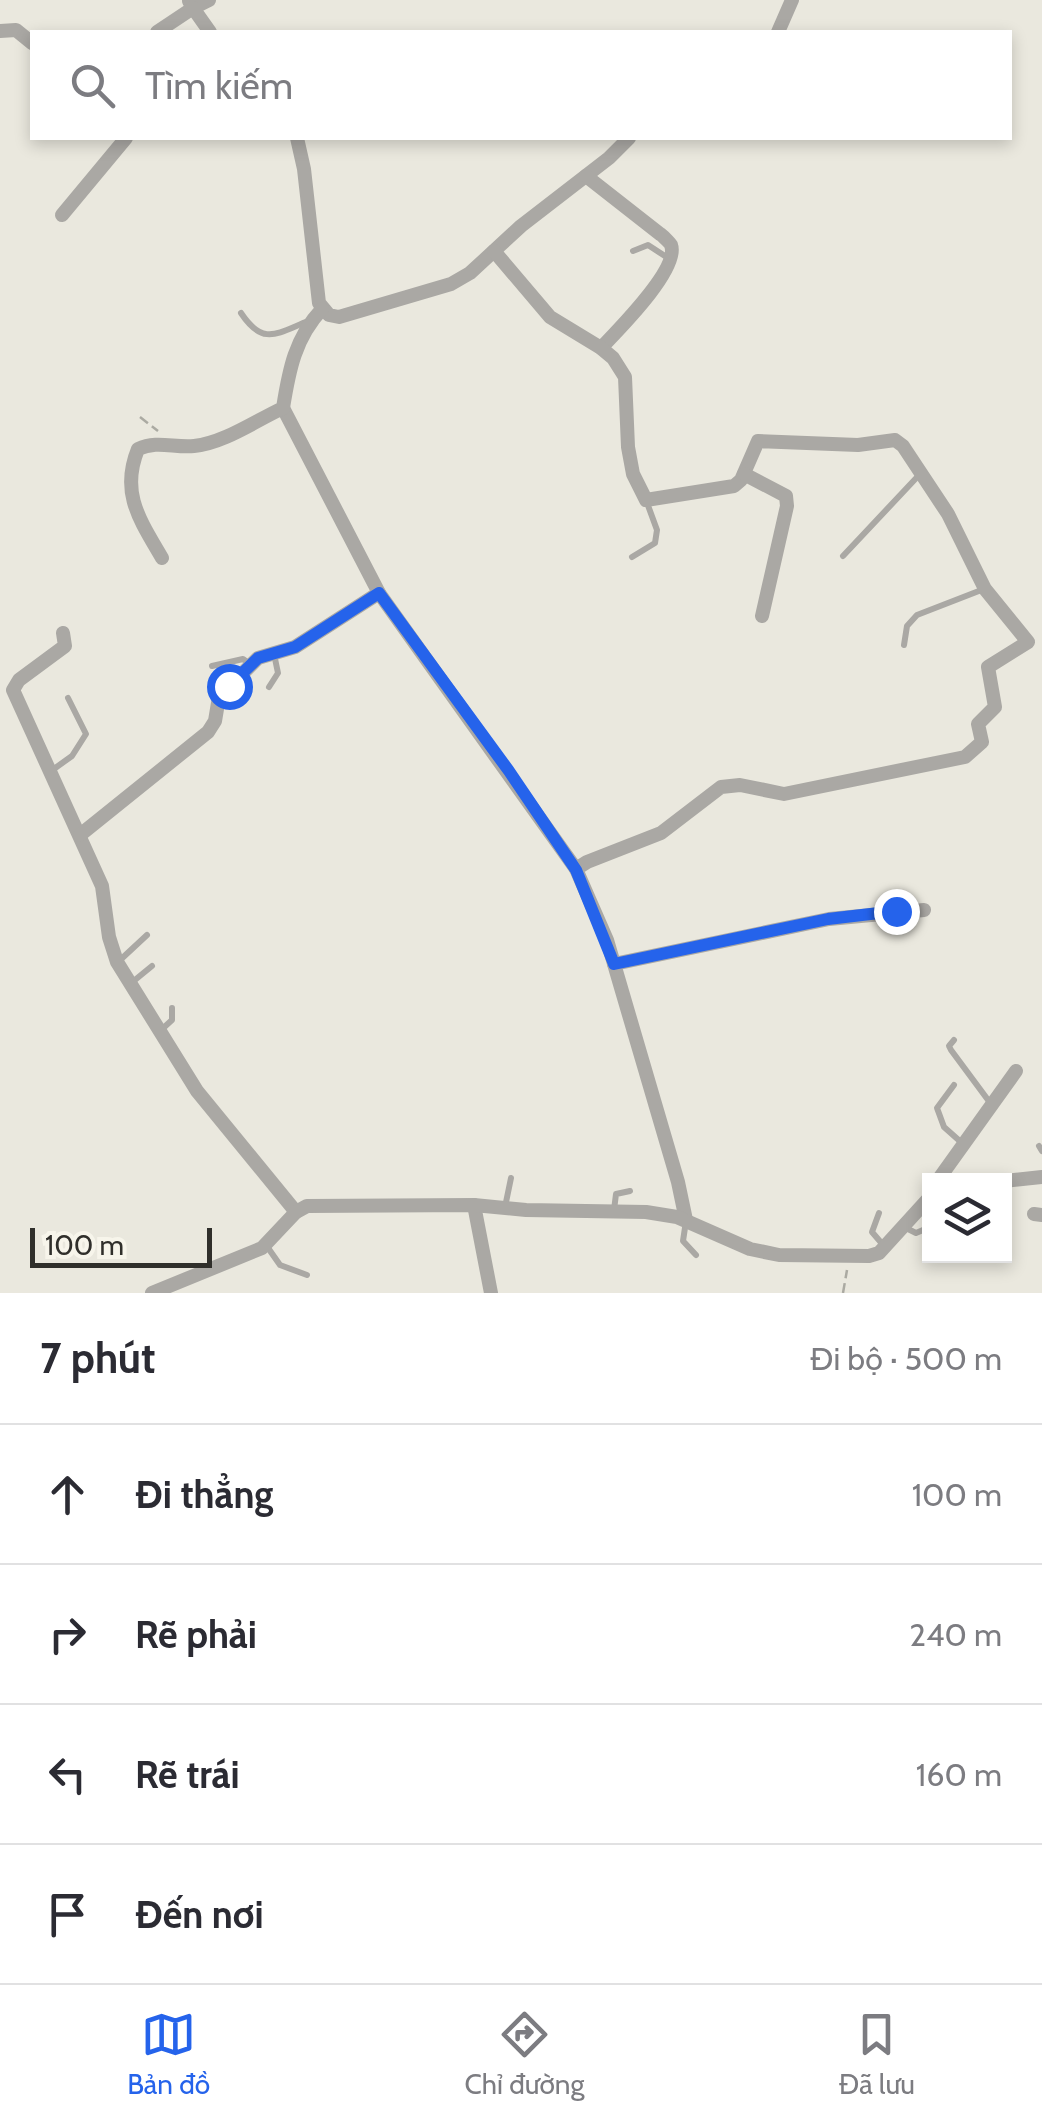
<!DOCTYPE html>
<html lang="vi">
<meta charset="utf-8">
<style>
:root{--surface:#fff;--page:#f7f7f7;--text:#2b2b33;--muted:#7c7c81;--line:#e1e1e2;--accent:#2563eb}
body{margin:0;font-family:Cabin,sans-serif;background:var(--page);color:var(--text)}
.controls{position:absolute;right:30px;bottom:30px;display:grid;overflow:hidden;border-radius:0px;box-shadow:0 5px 15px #0003}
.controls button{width:90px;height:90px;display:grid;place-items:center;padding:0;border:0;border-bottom:2px solid var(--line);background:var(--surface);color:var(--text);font:50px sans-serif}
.scale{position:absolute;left:30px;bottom:25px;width:182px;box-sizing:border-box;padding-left:10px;border:5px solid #302f2b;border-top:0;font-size:28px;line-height:35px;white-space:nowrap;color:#302f2b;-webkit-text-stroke:8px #f7f5eb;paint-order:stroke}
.stop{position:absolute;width:30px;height:30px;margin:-22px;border:8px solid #2563eb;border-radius:50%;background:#fff}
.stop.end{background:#2563eb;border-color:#fff;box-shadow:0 2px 10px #0008}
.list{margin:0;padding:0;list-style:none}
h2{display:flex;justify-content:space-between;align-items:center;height:130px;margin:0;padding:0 40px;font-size:42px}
h2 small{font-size:32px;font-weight:400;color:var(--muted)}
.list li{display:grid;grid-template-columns:65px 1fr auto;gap:30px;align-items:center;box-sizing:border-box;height:140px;padding:0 40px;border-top:2px solid var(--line)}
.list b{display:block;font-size:38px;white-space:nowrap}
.list em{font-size:32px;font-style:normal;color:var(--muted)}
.icon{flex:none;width:55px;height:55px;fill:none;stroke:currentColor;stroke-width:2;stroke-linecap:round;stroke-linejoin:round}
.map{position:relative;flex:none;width:1042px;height:1293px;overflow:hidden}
.search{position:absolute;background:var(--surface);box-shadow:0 5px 15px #0003;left:30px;right:30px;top:30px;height:110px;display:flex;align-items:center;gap:25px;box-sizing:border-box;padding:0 35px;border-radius:0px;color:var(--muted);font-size:38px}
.sheet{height:690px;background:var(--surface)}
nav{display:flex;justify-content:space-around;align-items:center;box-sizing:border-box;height:140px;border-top:2px solid var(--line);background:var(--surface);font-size:28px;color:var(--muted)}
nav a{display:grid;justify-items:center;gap:5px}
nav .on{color:var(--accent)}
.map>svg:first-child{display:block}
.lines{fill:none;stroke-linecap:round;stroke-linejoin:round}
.path{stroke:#abaaa2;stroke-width:2.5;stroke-dasharray:10 5;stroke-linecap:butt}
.lane{stroke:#aaa8a4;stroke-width:6}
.street{stroke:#aaa8a4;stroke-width:14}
.route{stroke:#2563eb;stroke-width:12}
</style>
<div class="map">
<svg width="1042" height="1293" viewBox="0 0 1042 1293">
<rect width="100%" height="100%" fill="#eae8de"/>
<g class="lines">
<!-- path -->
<g class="path">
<path d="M140,417L158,431"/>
<path d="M843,1293L847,1270"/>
</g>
<!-- lane -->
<g class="lane">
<path d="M633,251L648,245L668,258"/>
<path d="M241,313C263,346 276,334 308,321"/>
<path d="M843,556L920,474"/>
<path d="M632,557L655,543L657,530L646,500"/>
<path d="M904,645L907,626L917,615L984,589"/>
<path d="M212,666L243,659L250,664"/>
<path d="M269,687L278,673L274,654"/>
<path d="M51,771L72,756L86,734L68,698"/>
<path d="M118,962L147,935"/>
<path d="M130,984L152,966"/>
<path d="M160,1031L172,1020V1008"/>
<path d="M954,1040L949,1046L951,1050L991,1104"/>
<path d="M954,1085L937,1108L944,1127L962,1143"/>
<path d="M1039,1146L1042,1151"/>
<path d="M505,1207L511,1178"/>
<path d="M614,1210L616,1194L630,1191"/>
<path d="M879,1213L872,1232L884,1246"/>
<path d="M686,1221L683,1241L696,1255"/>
<path d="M904,1227L916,1233L930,1227"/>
<path d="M266,1245L280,1265L307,1275"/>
</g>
<!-- street -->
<g class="street">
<path d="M189,1L193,8L209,0"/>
<path d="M0,31L16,30L32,43"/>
<path d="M157,32L193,8L210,32"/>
<path d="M778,32L792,0"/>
<path d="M297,138L304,169L319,303L329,315L339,317L451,284L470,273L521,226L609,158L629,138"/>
<path d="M586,176L660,234C662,235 670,243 671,245C680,269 616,332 601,348"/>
<path d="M62,215L126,138"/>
<path d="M494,251L550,317L601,348L613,358L625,377L628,447L633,474L646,500L734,486L741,480L758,441L858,445L895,440L903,446L948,514L985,589L1028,642L988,667L995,707L978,724L982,742L965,757L784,794L740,785L721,787L661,833L587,862L576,869L607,940L678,1182L686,1220"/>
<path d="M283,408L379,593L576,869"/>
<path d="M744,474L786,496L787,506L762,616"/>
<path d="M162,558C140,520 120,493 138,449C157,440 174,448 194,446C224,443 255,421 283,408C289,370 295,338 322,309"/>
<path d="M63,633L65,646L19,680L13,690L102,886L109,937L117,962L197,1091L296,1212"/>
<path d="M80,835L208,732L215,721L219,697L258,658L295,647L379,593"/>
<path d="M614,964L829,919L924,910"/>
<path d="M938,1180L1016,1071"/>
<path d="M1004,1181L1042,1177"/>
<path d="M474,1205L491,1293"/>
<path d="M1034,1214L1042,1215"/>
<path d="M152,1293L262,1248L296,1212L307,1206L474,1205L526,1210L646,1212L677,1217L750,1249L779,1255L869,1256L879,1253L930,1197"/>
</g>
</g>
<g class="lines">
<!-- route -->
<path class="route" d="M229,686L258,658L295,647L379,593L509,771L576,870L614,964L828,919L896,911"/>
</g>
</svg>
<div class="controls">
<button><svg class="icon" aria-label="layers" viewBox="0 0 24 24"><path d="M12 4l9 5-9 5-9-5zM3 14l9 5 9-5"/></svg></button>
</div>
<div class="scale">100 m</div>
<div class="stop" style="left:229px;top:686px"></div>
<div class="stop end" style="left:896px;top:911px"></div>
<div class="search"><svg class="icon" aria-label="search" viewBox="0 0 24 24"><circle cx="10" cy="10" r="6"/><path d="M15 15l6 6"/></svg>Tìm kiếm</div>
</div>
<section class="sheet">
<h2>7 phút<small>Đi bộ · 500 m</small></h2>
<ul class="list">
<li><svg class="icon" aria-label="ahead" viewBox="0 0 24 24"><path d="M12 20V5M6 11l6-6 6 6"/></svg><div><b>Đi thẳng</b></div><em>100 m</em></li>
<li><svg class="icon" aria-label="right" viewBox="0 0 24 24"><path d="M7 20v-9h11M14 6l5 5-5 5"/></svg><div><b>Rẽ phải</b></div><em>240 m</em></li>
<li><svg class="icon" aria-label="left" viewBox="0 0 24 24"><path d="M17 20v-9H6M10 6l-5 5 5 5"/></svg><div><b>Rẽ trái</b></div><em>160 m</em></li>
<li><svg class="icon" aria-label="arrive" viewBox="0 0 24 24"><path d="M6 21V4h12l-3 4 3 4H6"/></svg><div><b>Đến nơi</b></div></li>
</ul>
</section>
<nav>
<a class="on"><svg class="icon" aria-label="map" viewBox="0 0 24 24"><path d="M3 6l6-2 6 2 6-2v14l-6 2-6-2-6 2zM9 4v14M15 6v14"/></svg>Bản đồ</a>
<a><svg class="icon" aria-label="directions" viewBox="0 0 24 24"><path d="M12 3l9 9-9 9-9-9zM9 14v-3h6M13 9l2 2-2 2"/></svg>Chỉ đường</a>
<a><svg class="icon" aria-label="saved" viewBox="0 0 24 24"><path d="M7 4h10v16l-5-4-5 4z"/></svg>Đã lưu</a>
</nav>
